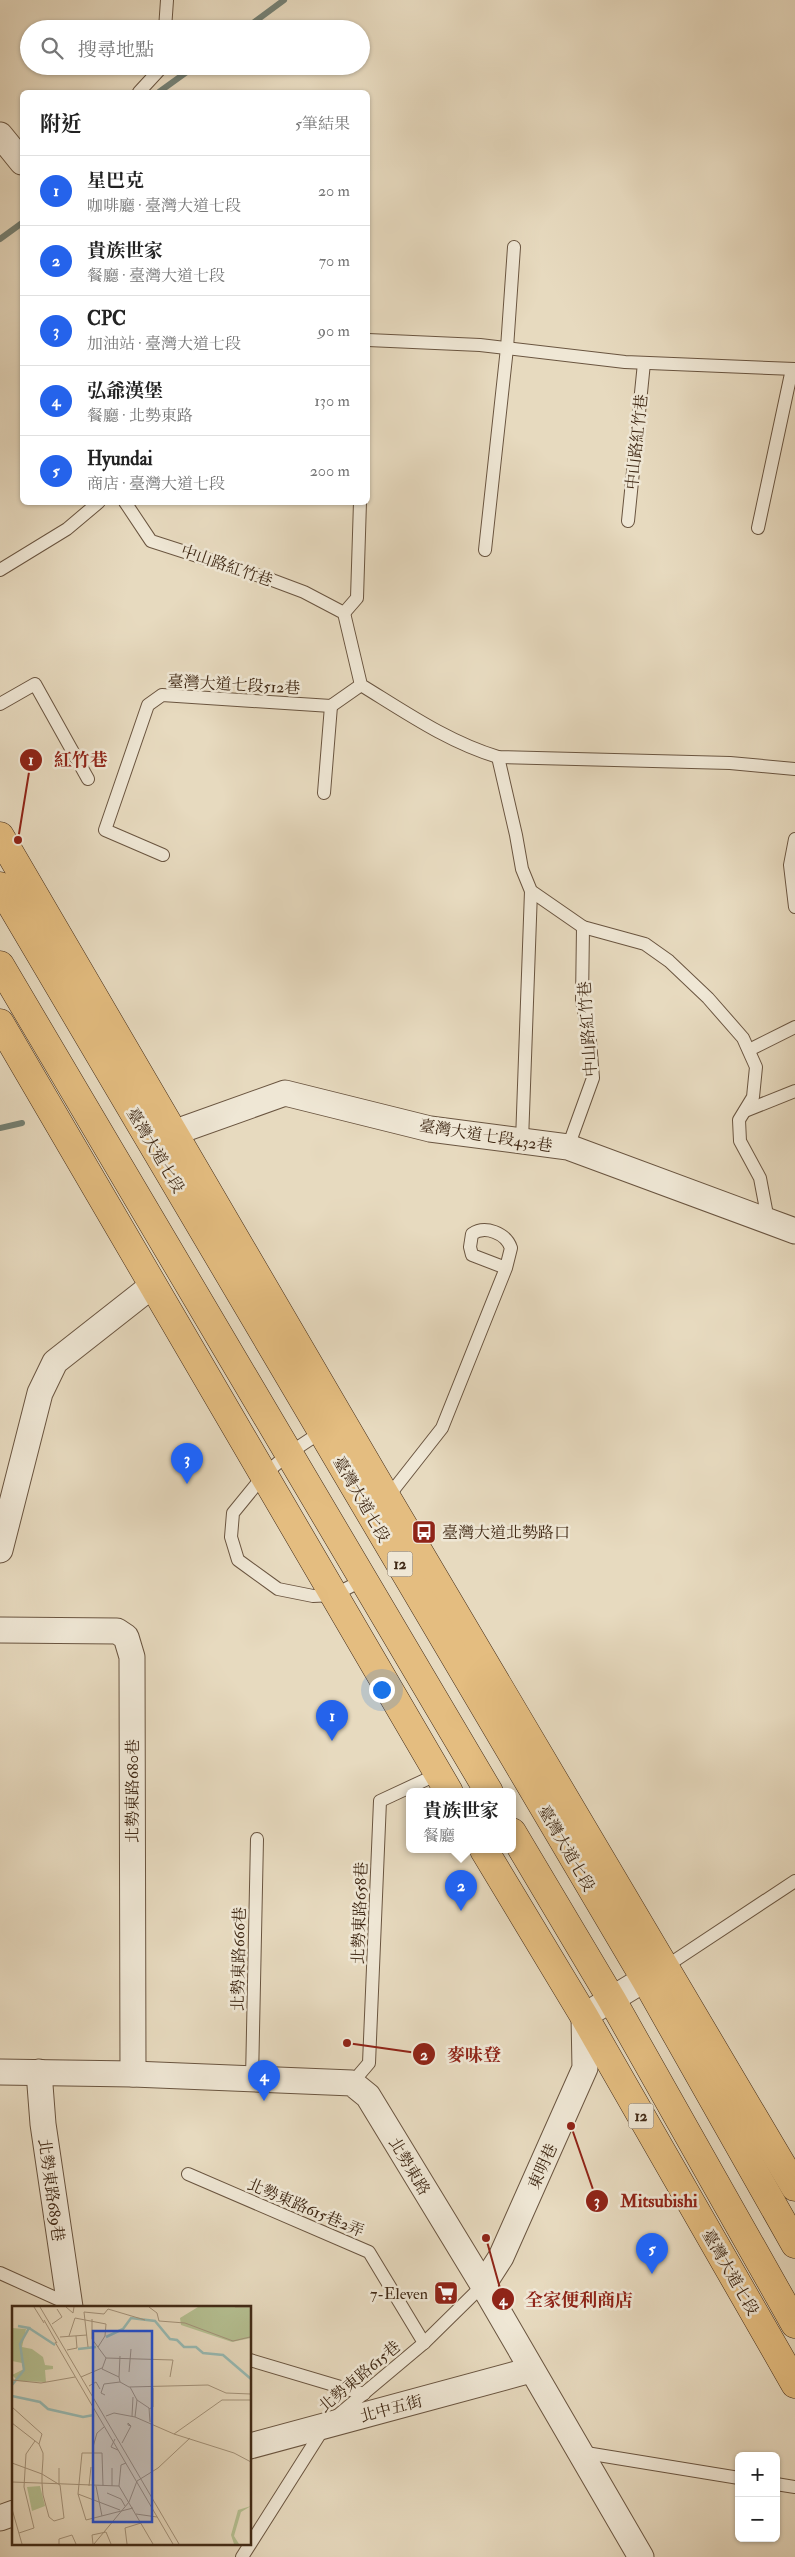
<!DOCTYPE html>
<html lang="zh-TW">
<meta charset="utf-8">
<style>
:root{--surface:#fff;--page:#f6f6f6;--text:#222;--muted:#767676;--line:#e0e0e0;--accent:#2563eb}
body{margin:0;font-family:"IM FELL Double Pica","Noto Serif TC",serif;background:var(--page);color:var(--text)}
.controls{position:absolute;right:15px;bottom:15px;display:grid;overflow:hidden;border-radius:8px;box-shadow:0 1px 4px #0004}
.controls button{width:45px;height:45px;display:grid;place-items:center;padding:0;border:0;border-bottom:1px solid var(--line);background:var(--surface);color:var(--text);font:25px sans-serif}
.you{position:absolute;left:381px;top:1689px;width:18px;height:18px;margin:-12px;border:4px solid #fff;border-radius:50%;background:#1a73e8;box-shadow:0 0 0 8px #1a73e833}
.badge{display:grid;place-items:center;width:32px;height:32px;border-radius:50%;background:var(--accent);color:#fff;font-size:16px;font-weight:700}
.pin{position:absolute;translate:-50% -41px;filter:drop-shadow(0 1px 2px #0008)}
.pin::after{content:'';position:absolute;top:26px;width:18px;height:15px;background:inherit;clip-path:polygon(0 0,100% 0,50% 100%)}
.popup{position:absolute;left:406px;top:1788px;width:110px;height:65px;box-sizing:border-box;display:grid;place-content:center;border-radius:8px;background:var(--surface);filter:drop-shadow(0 1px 4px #0005);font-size:16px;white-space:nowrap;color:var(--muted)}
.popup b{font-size:19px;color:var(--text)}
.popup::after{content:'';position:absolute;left:50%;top:100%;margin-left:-10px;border:10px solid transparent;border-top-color:var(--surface)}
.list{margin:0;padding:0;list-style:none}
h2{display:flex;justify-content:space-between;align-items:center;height:65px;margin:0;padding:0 20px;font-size:21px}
h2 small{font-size:16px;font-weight:400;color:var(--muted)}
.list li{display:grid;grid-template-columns:32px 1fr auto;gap:15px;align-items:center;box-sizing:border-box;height:70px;padding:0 20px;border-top:1px solid var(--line)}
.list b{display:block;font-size:19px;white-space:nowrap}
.list p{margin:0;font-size:16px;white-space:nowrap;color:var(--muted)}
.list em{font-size:16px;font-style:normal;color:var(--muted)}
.icon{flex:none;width:28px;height:28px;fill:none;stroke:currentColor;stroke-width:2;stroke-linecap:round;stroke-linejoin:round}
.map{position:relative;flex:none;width:795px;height:2557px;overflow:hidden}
.search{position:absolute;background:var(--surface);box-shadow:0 1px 4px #0004;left:20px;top:20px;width:350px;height:55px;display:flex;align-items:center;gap:12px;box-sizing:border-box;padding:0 18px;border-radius:28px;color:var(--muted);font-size:19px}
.panel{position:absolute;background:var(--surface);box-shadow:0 1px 4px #0004;left:20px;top:90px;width:350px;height:415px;border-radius:8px}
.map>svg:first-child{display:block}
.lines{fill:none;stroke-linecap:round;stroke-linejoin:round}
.stream{stroke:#748074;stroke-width:6}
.service-casing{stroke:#6a5540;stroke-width:14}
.minor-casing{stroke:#6a5540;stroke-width:27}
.primary-casing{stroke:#402915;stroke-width:29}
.service{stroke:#efe7d5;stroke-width:12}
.minor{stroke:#efe7d5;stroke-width:25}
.primary{stroke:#e4bd80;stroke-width:28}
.labels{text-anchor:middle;stroke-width:5;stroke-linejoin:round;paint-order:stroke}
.shield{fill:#efe7d5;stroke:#74624f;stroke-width:1}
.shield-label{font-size:15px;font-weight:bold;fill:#402915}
.street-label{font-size:16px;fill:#402915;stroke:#efe7d5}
.poi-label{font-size:16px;fill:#402915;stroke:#efe7d5;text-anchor:start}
.inset-river{fill:none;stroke:#97bab4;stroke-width:2.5}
.inset-road{fill:none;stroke:#a4937b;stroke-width:1}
.view{fill:#1d4ed8;fill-opacity:0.15;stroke:#1d4ed8;stroke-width:2.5}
.inset-edge{fill:none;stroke:#402915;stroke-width:2.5}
.leader{fill:none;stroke:#8f2418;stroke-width:2}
.callout-dot{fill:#8f2418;stroke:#efe7d5;stroke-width:2}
.mark-label{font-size:15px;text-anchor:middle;font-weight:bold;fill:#fff}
.callout-label{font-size:18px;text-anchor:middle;font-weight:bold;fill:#8f2418;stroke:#efe7d5;stroke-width:5;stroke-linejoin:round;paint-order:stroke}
</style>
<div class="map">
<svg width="795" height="2557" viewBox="0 0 795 2557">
<rect width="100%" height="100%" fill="#e7dabf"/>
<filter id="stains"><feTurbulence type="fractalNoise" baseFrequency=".004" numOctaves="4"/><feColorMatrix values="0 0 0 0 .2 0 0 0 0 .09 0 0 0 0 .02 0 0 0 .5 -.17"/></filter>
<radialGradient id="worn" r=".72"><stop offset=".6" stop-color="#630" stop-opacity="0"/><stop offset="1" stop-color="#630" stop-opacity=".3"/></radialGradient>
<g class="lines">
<!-- stream -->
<g class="stream">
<path d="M245,29L284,0"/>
<path d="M159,92L195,66"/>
<path d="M0,239L22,223"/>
<path d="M0,1128L22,1123"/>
</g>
<defs>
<g id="service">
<path d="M165,29L167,0"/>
<path d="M139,92L163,66"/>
<path d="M368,340L480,345L625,362L795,369"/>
<path d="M125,502L151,541L272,580L304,592L344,613L361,685C405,712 448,742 498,757L730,763L795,769"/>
<path d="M628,521L644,363"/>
<path d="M758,528L792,369"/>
<path d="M485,550L507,348L514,247"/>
<path d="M0,570L67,529L99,502"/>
<path d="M344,613L357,598L360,502"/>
<path d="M0,704L35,684L88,779"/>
<path d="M498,757L516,835L522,869L531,891L583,927L645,944L669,961L708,998L743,1038L756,1067L753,1097L739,1120L740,1141L760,1178L768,1220"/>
<path d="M324,793L331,706"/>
<path d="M795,839L790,865L795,907"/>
<path d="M163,855L105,830L148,705L162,695L331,706L361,685"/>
<path d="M749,1050L795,1027"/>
<path d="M745,1111L795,1091"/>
<path d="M522,1141L531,891"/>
<path d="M568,1147L593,1078L590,1041L582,1001L583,927"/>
<path d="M324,1430L288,1454L264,1475L233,1513L231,1537L238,1560L278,1589L313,1596L334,1595L363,1580"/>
<path d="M387,1498L442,1428L506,1268L511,1248C506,1233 485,1225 472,1234L470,1247L472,1255L506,1268"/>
<path d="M665,1967L795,1881"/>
<path d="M252,2079L257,1839"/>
<path d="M352,2083L369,2063L380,1801L438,1774"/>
<path d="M188,2174L369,2252L424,2343"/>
<path d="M0,2273L71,2305"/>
<path d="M250,2360L364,2394"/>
<path d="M580,2452L739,2478"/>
<path d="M776,2484L795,2487"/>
<path d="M242,2557L325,2426L424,2343L483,2285"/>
</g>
<g id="minor">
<path d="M0,135L22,162"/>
<path d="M173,1133L285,1093L430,1129L568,1147L795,1231"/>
<path d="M0,1550L40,1393L55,1362L153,1285"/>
<path d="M0,1630L117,1631L126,1637L132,1657L133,2074"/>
<path d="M0,2072L133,2074L352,2083L368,2096L483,2285L641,2557"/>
<path d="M39,2072L43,2124L70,2307"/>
<path d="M483,2285L501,2257L585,2068L584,2016L663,1968"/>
<path d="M250,2446L531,2370"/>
<path d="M0,2518L14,2513"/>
</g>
<g id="primary">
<path d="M0,836L387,1498L795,2187"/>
<path d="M0,886L645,1979L795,2244"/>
<path d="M0,965L489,1792"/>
<path d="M0,1023L449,1792"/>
<path d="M512,1832L612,2000L795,2324"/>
<path d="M484,1850L584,2016L795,2384"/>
</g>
</defs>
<!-- service casing -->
<use href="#service" class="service-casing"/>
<!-- minor casing -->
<use href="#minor" class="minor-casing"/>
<!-- primary casing -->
<use href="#primary" class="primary-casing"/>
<!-- service -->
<use href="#service" class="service"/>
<!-- minor -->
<use href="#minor" class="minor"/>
<!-- primary -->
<use href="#primary" class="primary"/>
</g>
<!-- icons -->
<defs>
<symbol id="bus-square" viewBox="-11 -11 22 22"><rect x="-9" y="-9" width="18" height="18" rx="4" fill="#8f2418" stroke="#efe7d5"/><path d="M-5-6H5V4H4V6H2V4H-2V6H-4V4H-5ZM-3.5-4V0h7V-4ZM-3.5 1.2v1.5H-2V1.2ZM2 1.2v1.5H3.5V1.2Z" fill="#fff"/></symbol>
<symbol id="supermarket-square" viewBox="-11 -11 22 22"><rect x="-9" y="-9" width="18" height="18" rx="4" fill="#8f2418" stroke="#efe7d5"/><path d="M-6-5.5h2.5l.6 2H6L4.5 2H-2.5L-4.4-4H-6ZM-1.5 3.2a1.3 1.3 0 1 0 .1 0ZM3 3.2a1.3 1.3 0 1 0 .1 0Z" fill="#fff"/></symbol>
</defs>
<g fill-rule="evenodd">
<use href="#bus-square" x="410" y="1518" width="28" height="28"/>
<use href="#supermarket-square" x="432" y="2279" width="28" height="28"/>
</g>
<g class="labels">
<!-- shield labels -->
<g class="shield">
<rect x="387.5" y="1551.5" width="25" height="25" rx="4"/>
<rect x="628.5" y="2103.5" width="25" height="25" rx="4"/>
</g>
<g class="shield-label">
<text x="400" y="1569">12</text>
<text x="641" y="2121">12</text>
</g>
<!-- street labels -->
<g class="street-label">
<text transform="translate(636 442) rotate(-84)" y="6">中山路紅竹巷</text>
<text transform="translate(227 565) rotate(19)" y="6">中山路紅竹巷</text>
<text transform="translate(234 684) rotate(3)" y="6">臺灣大道七段512巷</text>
<text transform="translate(587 1029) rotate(-94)" y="6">中山路紅竹巷</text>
<text transform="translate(486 1135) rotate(9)" y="6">臺灣大道七段432巷</text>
<text transform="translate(156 1150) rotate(59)" y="6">臺灣大道七段</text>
<text transform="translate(362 1499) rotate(60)" y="6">臺灣大道七段</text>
<text transform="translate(132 1791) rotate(-90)" y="6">北勢東路680巷</text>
<text transform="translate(567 1848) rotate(60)" y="6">臺灣大道七段</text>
<text transform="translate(359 1913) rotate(-88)" y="6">北勢東路658巷</text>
<text transform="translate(238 1959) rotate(-89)" y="6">北勢東路666巷</text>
<text transform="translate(410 2166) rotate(59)" y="6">北勢東路</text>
<text transform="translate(542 2166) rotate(-66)" y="6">東明巷</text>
<text transform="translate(52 2190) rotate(82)" y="6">北勢東路689巷</text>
<text transform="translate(306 2207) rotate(23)" y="6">北勢東路615巷2弄</text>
<text transform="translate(731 2272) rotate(60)" y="6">臺灣大道七段</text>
<text transform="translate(359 2376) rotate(-40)" y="6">北勢東路615巷</text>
<text transform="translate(391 2408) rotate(-15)" y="6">北中五街</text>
</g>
<!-- poi labels -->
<g class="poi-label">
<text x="442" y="1538">臺灣大道北勢路口</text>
<text x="428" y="2299" text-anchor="end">7-Eleven</text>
</g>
</g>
<!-- overview -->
<g transform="translate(12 2306)">
<rect width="239" height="239" fill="#e7dabf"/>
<path d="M186,1H239V32L220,36L169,19L168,12ZM0,22L14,23L10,41L20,43L31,51L33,59L41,60V63L33,64L34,76L6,75L0,69L12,63L10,57L0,55ZM28,180L33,200L20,205L15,181ZM239,200L229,206L222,230L227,238H222L219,229L226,204Z" fill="#b5c092"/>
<path class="inset-river" d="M17,22L43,39M94,31L111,23L119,12L143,15L158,33L165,34L172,41H184L191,47L211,49L239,73M66,43L84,41M0,79L12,64L8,38L17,22L6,20M0,90L28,96L36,103L71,111L82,109"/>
<path class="inset-road" d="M22,1L32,17M28,1L167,238M54,1L61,7L62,1M137,1L145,7L147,15L173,17L221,35L238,31M223,1H239M63,12L94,18L93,30L86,41M80,13V33L94,52L90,63L107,71L108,76L117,81L196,79L214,87L239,88M32,14L45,37M40,18L50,11L45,3M57,30L63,12M48,31L75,29M43,36L161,238M76,41L72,6L92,8L96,3L133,14M55,44L65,42L64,30M94,52L161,54L158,71M117,66L119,43M69,71L90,62M107,71L108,50M0,74L29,77L63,71M77,80L84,76L88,83M118,81L125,94L123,111M93,89L89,87L92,78L108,76M125,94L137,102L138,116M0,101L30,128L27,138M137,103L141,101V82M94,110L102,107L123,111L162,128L222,147L239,156M120,110L121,91M0,117L27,138L31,147V153L30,168V177L31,189L37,211L42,215L52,212L48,179L30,168L0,157M162,128L210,94H239M103,133L99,141L106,144M110,137L119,120L116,117V119L119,120M81,141L85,127L92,121M0,176L107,180L141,238M47,178V162M77,180L79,161M84,180L90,210M91,180L90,147H70L66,188L74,214L121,202M100,180V162M107,180L109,159L114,157M95,187L109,193L113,200M66,188L108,204M0,203L10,238M124,208L145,211M7,227L22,222L12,181L14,148L23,135M47,238V233L60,229L64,238M81,238L80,229L94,226L99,238M82,238L117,196L125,175L146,162L178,132M115,238L113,222L129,217"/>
<path class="view" d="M81,25H140V216H81Z"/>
<rect width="239" height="239" class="inset-edge"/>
</g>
<!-- callouts -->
<path class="leader" d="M18 840L31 760M347 2043L424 2054M571 2126L597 2201M486 2238L503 2299"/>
<g class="callout-dot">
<circle cx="18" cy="840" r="5"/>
<circle cx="347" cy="2043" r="5"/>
<circle cx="571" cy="2126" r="5"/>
<circle cx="486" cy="2238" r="5"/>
<circle cx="31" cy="760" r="12"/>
<circle cx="424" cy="2054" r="12"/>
<circle cx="597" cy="2201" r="12"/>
<circle cx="503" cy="2299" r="12"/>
</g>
<g class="mark-label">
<text x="31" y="765">1</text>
<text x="424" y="2060">2</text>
<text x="597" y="2206">3</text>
<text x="503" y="2305">4</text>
</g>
<g class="callout-label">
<text x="81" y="766">紅竹巷</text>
<text x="474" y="2061">麥味登</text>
<text x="659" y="2207">Mitsubishi</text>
<text x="579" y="2306">全家便利商店</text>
</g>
<rect width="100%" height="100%" filter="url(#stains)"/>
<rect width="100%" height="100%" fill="url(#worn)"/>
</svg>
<div class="controls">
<button>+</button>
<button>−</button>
</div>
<div class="you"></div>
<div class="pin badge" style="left:332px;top:1741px">1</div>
<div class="pin badge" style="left:461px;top:1911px">2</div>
<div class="popup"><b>貴族世家</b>餐廳</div>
<div class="pin badge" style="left:187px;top:1484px">3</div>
<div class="pin badge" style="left:264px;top:2101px">4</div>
<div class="pin badge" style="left:652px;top:2274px">5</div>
<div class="search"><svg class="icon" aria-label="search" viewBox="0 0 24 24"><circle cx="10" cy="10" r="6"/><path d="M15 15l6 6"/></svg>搜尋地點</div>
<section class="panel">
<h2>附近<small>5筆結果</small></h2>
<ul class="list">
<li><span class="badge">1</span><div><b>星巴克</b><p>咖啡廳 · 臺灣大道七段</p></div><em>20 m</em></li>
<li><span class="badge">2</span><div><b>貴族世家</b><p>餐廳 · 臺灣大道七段</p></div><em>70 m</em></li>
<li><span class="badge">3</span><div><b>CPC</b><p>加油站 · 臺灣大道七段</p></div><em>90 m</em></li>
<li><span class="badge">4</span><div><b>弘爺漢堡</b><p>餐廳 · 北勢東路</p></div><em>130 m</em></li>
<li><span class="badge">5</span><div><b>Hyundai</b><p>商店 · 臺灣大道七段</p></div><em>200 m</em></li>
</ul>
</section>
</div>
